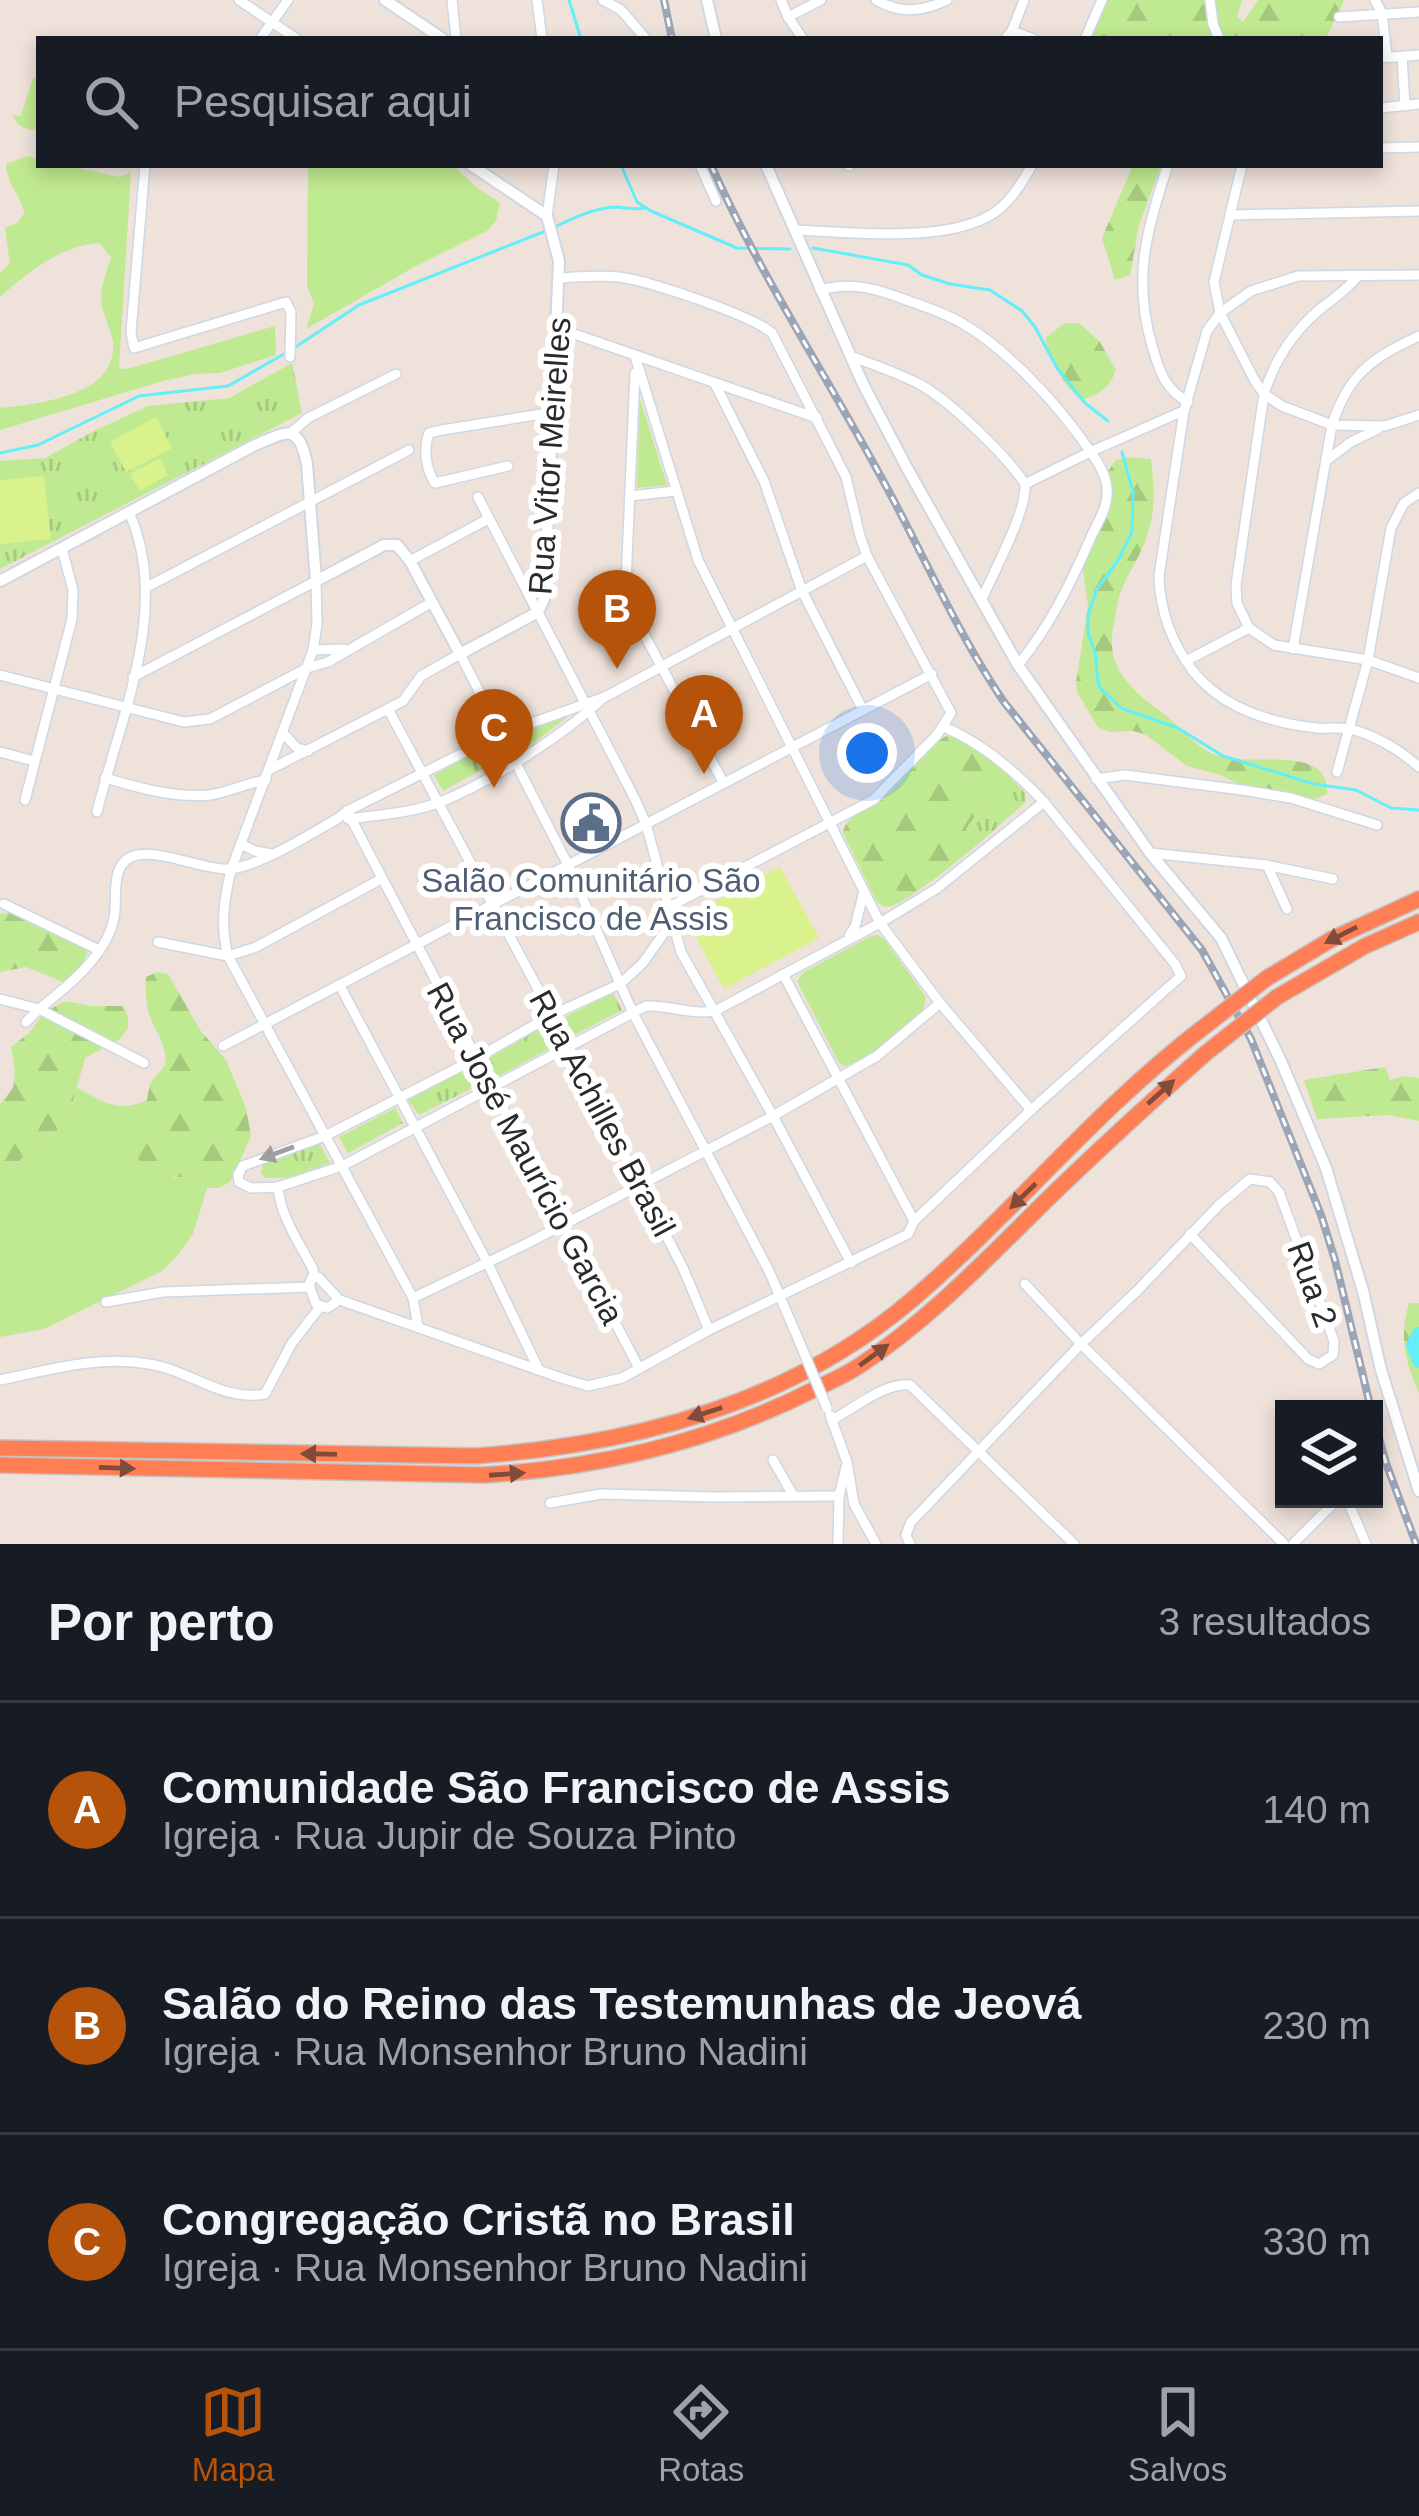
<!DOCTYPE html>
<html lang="pt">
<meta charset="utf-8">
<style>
:root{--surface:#171b24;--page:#242831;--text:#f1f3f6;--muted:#9ea1a6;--line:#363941;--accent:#b45309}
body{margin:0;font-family:Helvetica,sans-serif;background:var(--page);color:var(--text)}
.controls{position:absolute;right:36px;bottom:36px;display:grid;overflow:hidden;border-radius:0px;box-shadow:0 6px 18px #0003}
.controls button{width:108px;height:108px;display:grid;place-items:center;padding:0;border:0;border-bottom:3px solid var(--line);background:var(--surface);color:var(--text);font:60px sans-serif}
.you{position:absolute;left:867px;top:753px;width:42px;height:42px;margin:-30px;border:9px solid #fff;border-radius:50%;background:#1a73e8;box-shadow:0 0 0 18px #1a73e833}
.badge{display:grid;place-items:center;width:78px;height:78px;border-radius:50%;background:var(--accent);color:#fff;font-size:39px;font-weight:700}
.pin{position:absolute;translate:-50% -99px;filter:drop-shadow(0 3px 6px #0008)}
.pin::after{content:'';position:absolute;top:63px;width:42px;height:36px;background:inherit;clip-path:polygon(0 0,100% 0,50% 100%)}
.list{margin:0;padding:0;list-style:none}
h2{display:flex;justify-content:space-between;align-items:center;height:156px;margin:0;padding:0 48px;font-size:51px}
h2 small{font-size:39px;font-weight:400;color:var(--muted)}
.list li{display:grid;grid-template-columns:78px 1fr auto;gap:36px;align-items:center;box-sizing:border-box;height:216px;padding:0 48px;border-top:3px solid var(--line)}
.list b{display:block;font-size:45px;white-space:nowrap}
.list p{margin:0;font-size:39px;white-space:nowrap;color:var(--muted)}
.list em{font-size:39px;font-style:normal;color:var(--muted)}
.icon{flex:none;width:66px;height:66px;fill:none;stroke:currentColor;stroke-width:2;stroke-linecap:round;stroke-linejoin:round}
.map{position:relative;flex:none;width:1419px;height:1544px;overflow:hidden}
.search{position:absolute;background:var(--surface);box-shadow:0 6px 18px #0003;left:36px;right:36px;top:36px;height:132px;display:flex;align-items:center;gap:30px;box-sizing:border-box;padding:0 42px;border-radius:0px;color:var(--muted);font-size:45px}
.sheet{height:804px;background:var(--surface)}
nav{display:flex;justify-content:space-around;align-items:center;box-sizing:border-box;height:168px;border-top:3px solid var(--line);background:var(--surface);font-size:33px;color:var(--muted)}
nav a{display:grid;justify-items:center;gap:6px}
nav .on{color:var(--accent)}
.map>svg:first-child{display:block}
.grass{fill:#c0ea91}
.forest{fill:url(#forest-firs)}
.park{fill:url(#park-tufts)}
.pitch{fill:#daf28c}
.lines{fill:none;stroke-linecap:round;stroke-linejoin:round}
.stream{stroke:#63effa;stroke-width:3}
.river{stroke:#63effa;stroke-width:14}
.minor-casing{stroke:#cfd7e4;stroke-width:12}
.tertiary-casing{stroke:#cfd7e4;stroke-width:14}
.motorway-casing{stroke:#c3c3c3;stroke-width:18}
.minor{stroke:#fff;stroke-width:9}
.tertiary{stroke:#fff;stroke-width:10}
.motorway{stroke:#ff7e54;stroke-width:15}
.rail-casing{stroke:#9ca5b6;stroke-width:8}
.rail{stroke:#fff;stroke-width:3;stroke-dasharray:9;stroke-linecap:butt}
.minor-bridge-casing{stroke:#cfd7e4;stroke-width:12;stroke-linecap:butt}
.motorway-bridge-casing{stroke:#c3c3c3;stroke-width:18;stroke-linecap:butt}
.minor-bridge{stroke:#fff;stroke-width:9}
.motorway-bridge{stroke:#ff7e54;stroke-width:15}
.oneway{fill:#7f4c3b}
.oneway2{fill:#9f9f9f}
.labels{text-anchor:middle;stroke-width:12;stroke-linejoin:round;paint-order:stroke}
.street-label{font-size:33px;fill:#2a2a2a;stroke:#fff}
.service-label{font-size:33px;fill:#4e5e75;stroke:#fff}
</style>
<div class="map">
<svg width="1419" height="1544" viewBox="0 0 1419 1544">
<defs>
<pattern id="forest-firs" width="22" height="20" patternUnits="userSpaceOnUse" patternTransform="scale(3)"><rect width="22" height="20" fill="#c0ea91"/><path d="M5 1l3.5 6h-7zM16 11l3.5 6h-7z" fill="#a5c97d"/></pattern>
<pattern id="park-tufts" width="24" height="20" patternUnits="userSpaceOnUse" patternTransform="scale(3)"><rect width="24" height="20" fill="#c0ea91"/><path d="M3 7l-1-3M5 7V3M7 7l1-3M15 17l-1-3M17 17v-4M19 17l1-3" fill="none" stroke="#a5c97d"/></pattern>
</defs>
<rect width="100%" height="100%" fill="#eee2da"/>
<!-- grass -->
<g class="grass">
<path d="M39,75V131C24,128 20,130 12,115L21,116L33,78Z"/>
<path d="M26,156L39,159V165H63L120,177L131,172L119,368L127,369L275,326L276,355L220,373L195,374L163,381L0,430V408C38,404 118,396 113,342C111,329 104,318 102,305C99,290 106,273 111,258L100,243C59,246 30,271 0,297V272L10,264L5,228L17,223L25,213C20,195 6,182 6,164Z"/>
<path d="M308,165H453L475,186L500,203L496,221L487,231L416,266L306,329L314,304L307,286Z"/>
<path d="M878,935L884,939L926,997L923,1011C900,1030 874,1058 845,1066L839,1063L797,981L804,972L871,936Z"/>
<path d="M77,1088C103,1101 118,1114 146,1100L145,1106L130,1124L174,1179C190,1175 195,1179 207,1188L193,1234L178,1255L162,1271L44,1329L0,1337V1185L16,1163L67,1123Z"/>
</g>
<!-- forest -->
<g class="forest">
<path d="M1102,0H1242L1237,17L1243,22L1258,0H1344L1326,39H1085Z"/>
<path d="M1133,165H1161L1139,225L1130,275L1115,280L1102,238Z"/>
<path d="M1065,323H1079L1100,342L1116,370C1111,386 1098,396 1081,400C1063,385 1050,360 1045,338Z"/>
<path d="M1126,457L1151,459C1154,484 1156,507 1148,533C1142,554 1129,571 1121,591C1117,600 1117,610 1115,619C1107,652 1114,669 1138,694C1145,700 1153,705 1160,711C1179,725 1196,749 1219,756C1250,767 1331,743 1327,794L1305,803L1256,793L1221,775L1187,766L1146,735L1134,731L1109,732L1098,727L1078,694L1076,682L1088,607L1083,570L1085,557L1107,473L1115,461Z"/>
<path d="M949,735L963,740L1006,773L966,829L977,845C963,856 902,908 886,907C883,906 880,904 877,902L843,833C846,813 870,809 885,796C906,777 922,746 949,735Z"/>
<path d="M10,912L88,938L90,947L76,976L63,982L26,967L0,972V914Z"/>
<path d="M157,972L168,974L200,1030L226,1060L246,1108L251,1136L230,1182L219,1188H206C187,1166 168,1188 148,1170C135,1158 122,1138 132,1121C135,1116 141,1113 144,1107C149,1099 147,1089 152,1081C153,1079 163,1068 164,1067C171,1051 154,1029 149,1014C146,1002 145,990 146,977Z"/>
<path d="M66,1001L91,1006H123L128,1016V1028L120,1039L85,1058L67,1123L16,1163L0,1185V1104L13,1088L15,1072L11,1047L30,1032L44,1012Z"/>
<path d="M1385,1067L1390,1080L1405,1076L1419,1078V1121L1388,1115L1317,1119L1304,1080Z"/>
<path d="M1409,1303H1419V1393C1405,1362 1399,1337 1409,1303Z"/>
</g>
<!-- park -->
<g class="park">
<path d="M292,363L302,413L0,569V461L45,458L96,430L148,406L229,398Z"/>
<path d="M640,399L667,485L637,488Z"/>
<path d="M570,715L520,753L509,735Z"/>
<path d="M498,741L506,756L443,791L434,775Z"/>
<path d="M1006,773L1025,793L1026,802L977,845L966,829Z"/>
<path d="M613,993L622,1010L573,1036L561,1019Z"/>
<path d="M547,1025L558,1044L495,1078L487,1070L486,1060Z"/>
<path d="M466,1068L472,1077L474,1087L419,1115L408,1100Z"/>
<path d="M395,1108L403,1123L348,1153L339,1137Z"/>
<path d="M319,1143L330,1163L289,1178H265L261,1173L263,1164Z"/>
</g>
<!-- pitch -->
<g class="pitch">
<path d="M156,417L172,448L126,472L110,442Z"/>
<path d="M160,458L168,475L140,491L130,474Z"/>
<path d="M44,476L51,539L0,544V480Z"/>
<path d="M780,867L819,938L724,989L685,917Z"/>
</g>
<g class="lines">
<!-- stream -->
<g class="stream">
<path d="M569,0L581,39"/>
<path d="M621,165L637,202L651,211L737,248L790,249"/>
<path d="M557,226C573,218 597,207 616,207C628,208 633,210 646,208"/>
<path d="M813,248L908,265L922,275L950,284L990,290L1022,311L1035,327L1057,368L1085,403L1108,421"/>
<path d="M1122,452L1133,492L1132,532L1119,559L1097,589L1088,614V633L1095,652L1098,683L1102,690L1123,709L1178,728L1223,756L1314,784L1356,790L1391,808L1419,810"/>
<path d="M0,453L38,445L139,396L228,386L291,350L359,305L548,230"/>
</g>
<!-- river -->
<path class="river" d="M1419,1334L1413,1345L1419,1361"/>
<defs>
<g id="minor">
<path d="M239,0L297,39"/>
<path d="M452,0L456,39"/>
<path d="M537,0L542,39"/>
<path d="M603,0L621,10L646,39"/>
<path d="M781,0L788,17L803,39"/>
<path d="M876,0C901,14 922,12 947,0"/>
<path d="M1210,0L1213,24L1219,39"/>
<path d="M1375,0L1382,13L1387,57"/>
<path d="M788,17L821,0"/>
<path d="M1339,17L1419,12"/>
<path d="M1012,31L1034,39"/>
<path d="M260,39L288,0"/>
<path d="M1005,39L1012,31L1024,0"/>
<path d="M1085,39L1102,0"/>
<path d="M1402,57L1405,106"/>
<path d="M1380,58L1419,55"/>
<path d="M1380,108L1419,104"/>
<path d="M1380,148L1419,147"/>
<path d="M145,165L131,332L134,348L286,302L291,312L290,357"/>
<path d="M700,165L716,201"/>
<path d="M1168,165C1146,230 1132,281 1153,349C1160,373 1166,390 1188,402"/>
<path d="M1242,165L1214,282L1220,313L1255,381L1264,394L1282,406L1332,425L1385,426L1419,415"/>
<path d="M849,166L850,165"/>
<path d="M1230,215L1419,211"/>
<path d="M547,216L554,165"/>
<path d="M795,230C850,232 953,245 998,210C1013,198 1023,181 1032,165"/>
<path d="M1419,275L1298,276L1251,291L1220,313L1207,331L1184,411L1159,576C1160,612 1171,642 1193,671C1223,709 1270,723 1317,728C1329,729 1343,726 1354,730C1378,737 1401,751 1419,767"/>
<path d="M1357,277C1346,291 1332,299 1319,310C1293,332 1274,362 1264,394L1236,585L1237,603L1249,628L1274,645L1368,660L1419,678"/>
<path d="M560,278C579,277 599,275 618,277C647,280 751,315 772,333L846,477L860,536L867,556L951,713L937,735L873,800L669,907"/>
<path d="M820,290C852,281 878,289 909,301C926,307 944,313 960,322C1004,347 1050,396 1080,437C1091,453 1109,473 1107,494C1107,508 1097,524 1091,537C1071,583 1050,626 1018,665"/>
<path d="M557,328L817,418"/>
<path d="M635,356L698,560L880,923L940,1003L1031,1110"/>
<path d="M850,356C874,365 899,373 921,385C951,402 1007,456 1025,484C1027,512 993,573 981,601"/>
<path d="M635,373L626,583L644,634L723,782"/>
<path d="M715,384L764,481L802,591L863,710"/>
<path d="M292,432L308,418L396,374"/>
<path d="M1327,460L1351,442L1378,429"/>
<path d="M508,466L435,483C426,470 423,448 429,433L442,430L554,412"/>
<path d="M1025,484L1090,452L1183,411"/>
<path d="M630,496L675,491"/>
<path d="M478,497L635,799L646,824L681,952L773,1116L851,1263"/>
<path d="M410,561L488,519"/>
<path d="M147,587L409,450"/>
<path d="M1293,649L1332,425C1349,373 1372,358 1419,336"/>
<path d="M313,650L344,649"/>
<path d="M1186,661L1249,628"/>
<path d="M0,675L184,722L210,719L307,668L328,662L432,602"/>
<path d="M133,677L316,581L317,624L313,650L231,870C224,900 220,925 228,956L413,1298L418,1327"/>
<path d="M388,709L552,1015L683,1268L709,1330"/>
<path d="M283,733L297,748L308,751"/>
<path d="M0,752L34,761"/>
<path d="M269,770L403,701L421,676L460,654L568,865L633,1013L769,1271L799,1341"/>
<path d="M1337,772L1368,660L1391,528L1404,503L1419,493"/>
<path d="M105,778C140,788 173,798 210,795C229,792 247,783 266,780"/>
<path d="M1096,779L1125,775L1242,790L1291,798L1377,825"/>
<path d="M25,800L72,619L73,590L62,549"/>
<path d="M347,811L639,1368"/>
<path d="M97,812C120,717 172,608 129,512"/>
<path d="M348,819C377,815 413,813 440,802C491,782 565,734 604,697"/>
<path d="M241,844L255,851L271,854"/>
<path d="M1150,853L1266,865L1333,879"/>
<path d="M1267,865L1287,909"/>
<path d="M4,904L99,950"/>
<path d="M672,922L642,964L620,984L552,1015L477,1058L325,1136L243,1166L238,1175L239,1182L251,1188L278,1187L342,1166L646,1006C670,1005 691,1015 715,1011L880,923L936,889L1044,802"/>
<path d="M849,936L855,927L864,891"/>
<path d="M158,942L228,956L256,947L381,879"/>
<path d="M783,974L914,1221"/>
<path d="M340,986L487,1262L539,1370"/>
<path d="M0,999L39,1009C67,987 107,955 114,918C118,899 110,869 129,858C152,845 201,870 228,869C257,868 310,834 337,819L347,811L501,734L605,697L867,556"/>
<path d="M26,1022L39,1009L144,1063"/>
<path d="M223,1046L932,674"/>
<path d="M278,1187C280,1216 300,1244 313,1269L314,1277"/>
<path d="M318,1277L337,1297L335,1303L327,1308L316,1304L309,1285L312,1278Z"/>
<path d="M1025,1284L1081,1344L1284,1544"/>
<path d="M413,1298L526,1244L773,1116L877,1056L940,1003"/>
<path d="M337,1299L564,1379L588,1386L622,1378L709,1330L908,1234L914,1221L1031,1110L1181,976L1175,964L1044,802C1016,772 982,743 944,727"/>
<path d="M106,1302L163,1292L310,1287"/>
<path d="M0,1380C50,1370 98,1355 149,1364C190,1370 222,1402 265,1394L292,1343L320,1307"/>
<path d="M830,1415L847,1462L854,1504L876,1544"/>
<path d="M832,1420C855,1408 885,1382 910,1385L1074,1544"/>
<path d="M773,1460L793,1495"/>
<path d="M1347,1499L1366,1544"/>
<path d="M550,1503L601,1494L715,1497L839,1496"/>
<path d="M838,1544L839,1496L846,1467"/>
<path d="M910,1544L906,1535L911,1522L1081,1344L1137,1291L1219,1205L1250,1179L1270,1182L1279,1192L1334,1341L1333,1355L1319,1364L1308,1359L1190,1234"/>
<path d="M1293,1544L1338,1499"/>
</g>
<g id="tertiary">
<path d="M385,0L443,39"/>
<path d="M707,0L716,39"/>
<path d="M766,165L863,384L907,468L1018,665L1150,853L1221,938L1280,1059L1326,1168L1363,1291L1381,1370L1419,1491"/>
<path d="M0,581L253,446C286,432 298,421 307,464L316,581L384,545H397L410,561L460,654L538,612L544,599L545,584L559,261L547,216L471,165"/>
</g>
<g id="motorway">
<path d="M1267,978L1332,939L1419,899"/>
<path d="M1277,997L1365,946L1419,922"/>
<path d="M0,1448L475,1456C633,1445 791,1404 914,1298C1013,1213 1097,1109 1200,1030"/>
<path d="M0,1465L484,1475C598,1468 708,1443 811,1391C827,1383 844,1376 859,1366C934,1317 994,1251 1058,1189C1106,1143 1156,1097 1206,1053"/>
</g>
</defs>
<!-- minor casing -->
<use href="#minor" class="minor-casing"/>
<!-- tertiary casing -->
<use href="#tertiary" class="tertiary-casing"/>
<!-- motorway casing -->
<use href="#motorway" class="motorway-casing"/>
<!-- minor -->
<use href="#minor" class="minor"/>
<!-- tertiary -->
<use href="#tertiary" class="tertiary"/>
<!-- motorway -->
<use href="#motorway" class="motorway"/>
<defs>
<g id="rail">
<path d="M664,0L672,39"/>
<path d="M711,165C761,277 828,378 886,486C925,558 958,634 1004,702L1202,950L1251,1039L1321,1215L1335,1260L1371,1409"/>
<path d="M1374,1420L1386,1463L1416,1544"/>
</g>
</defs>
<!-- rail casing -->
<use href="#rail" class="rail-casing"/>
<!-- rail -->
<use href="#rail" class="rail"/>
<defs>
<path id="minor-bridge" d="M799,1341L827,1408"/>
<g id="motorway-bridge">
<path d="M1200,1030L1267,978"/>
<path d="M1206,1053L1277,997"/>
</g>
</defs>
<!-- minor-bridge casing -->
<use href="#minor-bridge" class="minor-bridge-casing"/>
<!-- motorway-bridge casing -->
<use href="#motorway-bridge" class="motorway-bridge-casing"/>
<!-- minor-bridge -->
<use href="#minor-bridge" class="minor-bridge"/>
<!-- motorway-bridge -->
<use href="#motorway-bridge" class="motorway-bridge"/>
</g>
<!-- one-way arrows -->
<defs><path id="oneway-solid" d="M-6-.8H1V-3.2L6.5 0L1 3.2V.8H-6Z" transform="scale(3)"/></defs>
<g class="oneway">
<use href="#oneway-solid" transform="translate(1341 935) rotate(153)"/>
<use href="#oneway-solid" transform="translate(1161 1092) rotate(-42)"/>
<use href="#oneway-solid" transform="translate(1023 1196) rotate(136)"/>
<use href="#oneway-solid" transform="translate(874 1355) rotate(-36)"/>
<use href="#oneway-solid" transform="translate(705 1413) rotate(162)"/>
<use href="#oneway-solid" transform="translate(319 1454) rotate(-179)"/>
<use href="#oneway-solid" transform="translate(117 1468) rotate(2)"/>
<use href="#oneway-solid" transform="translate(507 1474) rotate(-4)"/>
</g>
<use class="oneway2" href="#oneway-solid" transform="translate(277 1153) rotate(160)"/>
<!-- icons -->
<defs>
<symbol id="civic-ring" viewBox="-11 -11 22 22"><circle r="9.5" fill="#fff" stroke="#5c6f8a" stroke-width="1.5"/><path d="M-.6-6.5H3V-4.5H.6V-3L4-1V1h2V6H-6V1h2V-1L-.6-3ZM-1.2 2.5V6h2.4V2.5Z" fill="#5c6f8a"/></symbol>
</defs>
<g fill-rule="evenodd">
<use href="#civic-ring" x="558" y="790" width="66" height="66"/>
</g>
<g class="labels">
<!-- street labels -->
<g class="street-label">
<text transform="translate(549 456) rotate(-86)" y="12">Rua Vitor Meirelles</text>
<text transform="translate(603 1113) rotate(62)" y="12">Rua Achilles Brasil</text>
<text transform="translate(526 1153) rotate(62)" y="12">Rua José Maurício Garcia</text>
<text transform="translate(1313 1284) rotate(70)" y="12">Rua 2</text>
</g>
<!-- service labels -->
<g class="service-label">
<text x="591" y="892">Salão Comunitário São<tspan x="591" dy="38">Francisco de Assis</tspan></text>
</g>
</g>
</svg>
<div class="controls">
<button><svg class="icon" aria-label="layers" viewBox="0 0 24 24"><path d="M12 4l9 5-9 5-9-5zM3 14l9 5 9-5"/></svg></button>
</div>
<div class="you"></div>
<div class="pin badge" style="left:704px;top:774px">A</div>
<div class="pin badge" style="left:617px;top:669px">B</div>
<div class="pin badge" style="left:494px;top:788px">C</div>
<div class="search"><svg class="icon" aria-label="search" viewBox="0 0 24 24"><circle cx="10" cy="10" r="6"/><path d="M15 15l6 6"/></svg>Pesquisar aqui</div>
</div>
<section class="sheet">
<h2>Por perto<small>3 resultados</small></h2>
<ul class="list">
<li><span class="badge">A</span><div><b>Comunidade São Francisco de Assis</b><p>Igreja · Rua Jupir de Souza Pinto</p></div><em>140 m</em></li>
<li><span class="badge">B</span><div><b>Salão do Reino das Testemunhas de Jeová</b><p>Igreja · Rua Monsenhor Bruno Nadini</p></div><em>230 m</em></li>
<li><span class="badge">C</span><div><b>Congregação Cristã no Brasil</b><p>Igreja · Rua Monsenhor Bruno Nadini</p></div><em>330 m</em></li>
</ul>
</section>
<nav>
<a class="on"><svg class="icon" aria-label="map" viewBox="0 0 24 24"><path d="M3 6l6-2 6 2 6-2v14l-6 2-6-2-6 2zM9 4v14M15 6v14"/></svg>Mapa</a>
<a><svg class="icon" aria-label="directions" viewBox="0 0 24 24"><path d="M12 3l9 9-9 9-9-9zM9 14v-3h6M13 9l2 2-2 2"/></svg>Rotas</a>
<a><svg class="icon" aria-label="saved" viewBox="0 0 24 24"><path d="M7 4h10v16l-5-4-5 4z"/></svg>Salvos</a>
</nav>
